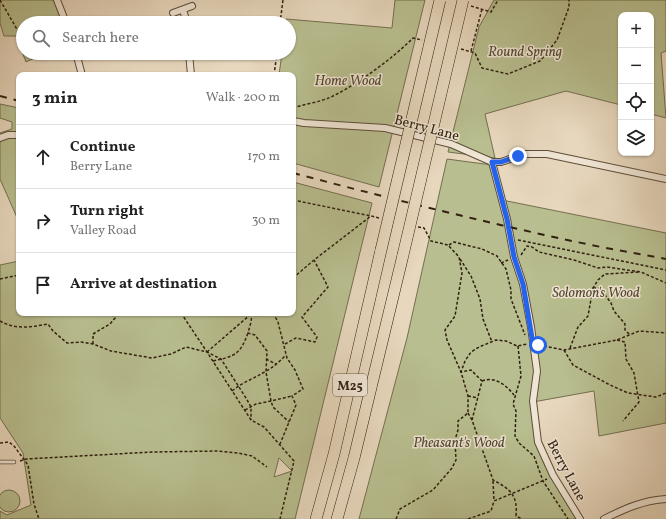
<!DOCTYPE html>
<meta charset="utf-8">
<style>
:root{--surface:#fff;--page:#f2f2f2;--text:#222;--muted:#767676;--line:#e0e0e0}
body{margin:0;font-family:Vollkorn,serif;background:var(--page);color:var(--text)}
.controls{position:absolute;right:12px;top:12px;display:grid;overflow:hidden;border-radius:8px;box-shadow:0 1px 3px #0004}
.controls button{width:36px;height:36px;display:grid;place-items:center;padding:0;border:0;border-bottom:1px solid var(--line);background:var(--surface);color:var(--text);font:20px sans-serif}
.stop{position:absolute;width:12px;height:12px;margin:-9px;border:3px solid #2563eb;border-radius:50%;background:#fff}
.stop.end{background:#2563eb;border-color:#fff;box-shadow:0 1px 4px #0008}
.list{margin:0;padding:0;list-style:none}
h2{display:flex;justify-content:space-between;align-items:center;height:52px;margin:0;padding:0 16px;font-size:17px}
h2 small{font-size:13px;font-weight:400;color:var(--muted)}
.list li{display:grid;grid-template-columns:26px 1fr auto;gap:12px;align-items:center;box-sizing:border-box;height:64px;padding:0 16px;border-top:1px solid var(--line)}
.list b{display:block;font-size:15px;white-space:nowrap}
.list p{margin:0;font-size:13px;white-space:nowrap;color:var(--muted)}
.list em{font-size:13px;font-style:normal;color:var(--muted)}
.icon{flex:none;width:22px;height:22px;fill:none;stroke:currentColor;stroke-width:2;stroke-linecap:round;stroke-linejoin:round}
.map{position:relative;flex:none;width:666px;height:519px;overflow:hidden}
.search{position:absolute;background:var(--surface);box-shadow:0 1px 3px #0004;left:16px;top:16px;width:280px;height:44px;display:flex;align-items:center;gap:10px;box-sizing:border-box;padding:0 14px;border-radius:22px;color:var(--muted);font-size:15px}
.panel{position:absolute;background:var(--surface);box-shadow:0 1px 3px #0004;left:16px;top:72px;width:280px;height:244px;border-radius:8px}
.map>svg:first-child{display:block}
.green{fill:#b8be8f;stroke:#746e4f;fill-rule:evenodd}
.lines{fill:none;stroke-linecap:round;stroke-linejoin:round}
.lane-casing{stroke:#5e4d3a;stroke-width:4.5}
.street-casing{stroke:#5e4d3a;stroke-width:8}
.highway-casing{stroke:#301f0f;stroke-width:12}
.path{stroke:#301f0f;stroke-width:1.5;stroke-dasharray:3 2;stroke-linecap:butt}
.lane{stroke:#efe5d4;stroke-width:3}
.street{stroke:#efe5d4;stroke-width:6}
.highway{stroke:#e7d7bd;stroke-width:11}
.rail{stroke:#301f0f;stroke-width:2;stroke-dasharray:7 7;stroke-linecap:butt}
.highway-bridge-casing{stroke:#301f0f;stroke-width:12;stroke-linecap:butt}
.highway-bridge{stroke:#e7d7bd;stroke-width:11}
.route{stroke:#2563eb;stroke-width:5}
.labels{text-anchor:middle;stroke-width:3;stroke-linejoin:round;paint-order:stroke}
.shield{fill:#efe5d4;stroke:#695a4a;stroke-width:1}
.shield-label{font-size:13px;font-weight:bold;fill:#301f0f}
.park-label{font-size:14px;font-style:italic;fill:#52472f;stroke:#efe5d4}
.street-label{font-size:14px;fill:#301f0f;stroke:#efe5d4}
</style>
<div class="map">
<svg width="666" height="519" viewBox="0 0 666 519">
<rect width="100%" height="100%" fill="#e7d7bd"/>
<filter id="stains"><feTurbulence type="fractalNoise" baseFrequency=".005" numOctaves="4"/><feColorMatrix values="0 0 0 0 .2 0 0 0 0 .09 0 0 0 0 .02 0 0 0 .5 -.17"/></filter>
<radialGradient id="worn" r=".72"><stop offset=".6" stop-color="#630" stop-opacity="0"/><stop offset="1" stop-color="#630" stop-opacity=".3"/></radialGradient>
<!-- green -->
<g class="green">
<path d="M0,0H54L63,23H23V53H46L26,62L16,36H4L0,23Z"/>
<path d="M395,0H425L379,187L293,163V75H279L282,53H289V23H286V19L392,28Z"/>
<path d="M494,0H666V51L661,53L666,118L651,114V15H621V105L566,91L485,114L495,158L448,152L479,27Z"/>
<path d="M0,104L19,108V222L0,179V133L12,129V122L0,118Z"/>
<path d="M447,159L492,165L502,200L666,233V423L599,436L594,391L533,402L538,442L578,519H359L407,338Z"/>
<path d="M293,182L372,203L295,519H0V511L7,515L31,505L23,453L0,418V265L19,261V313H293ZM279,458L292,471L274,477Z"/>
<circle cx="9" cy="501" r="11"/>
</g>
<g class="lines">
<defs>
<path id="lane" d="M0,462H14"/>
<g id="street">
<path d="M57,0L66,23"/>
<path d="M183,10L187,23"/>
<path d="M173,13L192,6"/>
<path d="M76,53L82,75"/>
<path d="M189,53L191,75"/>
<path d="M293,121L304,123L385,128L451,144L492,162H501L525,154H547L666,179"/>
<path d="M0,138L8,135H19"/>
<path d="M492,162L507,219L514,257L523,284L531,327L537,371L533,401L538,442L553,475L580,519"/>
<path d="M604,519C624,509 644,500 666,499"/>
</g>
<g id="highway">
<path d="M316,519L334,454L381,250"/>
<path d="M337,519L354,458L403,255"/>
</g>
</defs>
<!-- lane casing -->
<use href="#lane" class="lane-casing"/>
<!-- street casing -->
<use href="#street" class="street-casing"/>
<!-- highway casing -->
<use href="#highway" class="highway-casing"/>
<!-- path -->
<g class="path">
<path d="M0,0L18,31L23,35"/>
<path d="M471,6L491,12L498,0"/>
<path d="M280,23L283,0"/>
<path d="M461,49L475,53L482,68L508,74L540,61L557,40L569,7V0"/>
<path d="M471,51L482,9"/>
<path d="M274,75L277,53"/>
<path d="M293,108C305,104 320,102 331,97C358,84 392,59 413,38L422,40"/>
<path d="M293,200L371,216"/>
<path d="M418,227L424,228L431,241L448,245L459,257L462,273L455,316L445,330L447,340L461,372L471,370L482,381L472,420L493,480C510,489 518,495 516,516L522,519"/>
<path d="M518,240L666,270"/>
<path d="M449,245L454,242L482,249L497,256L506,269L511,290V299L525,335"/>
<path d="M521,255L527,246L532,247L539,252L574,260L598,268L607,267L641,272L666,283"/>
<path d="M460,259L471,276L480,299L483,319L492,342"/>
<path d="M501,263L508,260"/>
<path d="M293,278L314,260L371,216L379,218"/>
<path d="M0,279L19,275"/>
<path d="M593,288H600L611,303L614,311L625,324V330L630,335"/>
<path d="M181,313L207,352L251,420L264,427L294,461L280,519"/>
<path d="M252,313L251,322L248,333L255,335L267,351L266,372L271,401L273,407L289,422"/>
<path d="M273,313L278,322L287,358L295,370L303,389L292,396L296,405L280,444"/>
<path d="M0,321C15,330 32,327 48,324L53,331L67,343L81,342L93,344L111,351L152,358L171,354L186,347L207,352L221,359L246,398L251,407V420"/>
<path d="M617,340L625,342L626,359L634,373L639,402L623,421"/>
<path d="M93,344V334L110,324L115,318L111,313"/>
<path d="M285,344L296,338L315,342L317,337L302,317L328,287L314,260"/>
<path d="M539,345L564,350L617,340L639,331L666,333"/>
<path d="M518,346L521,376L513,404L516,411L515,436L519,443L534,456L543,481L568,519"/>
<path d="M570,348L578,327L588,316L593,288L598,280L605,274L639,272"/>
<path d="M564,350L573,365L610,385L628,393L656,397L666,393"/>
<path d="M207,352L251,314"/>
<path d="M266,359L276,364"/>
<path d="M213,361C235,356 240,355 248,333"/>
<path d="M482,381C495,376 506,385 514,395"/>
<path d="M232,391C244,381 254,379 266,371C274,367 280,361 286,355"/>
<path d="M468,396L478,398"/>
<path d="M245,410L256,404L271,401L292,396"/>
<path d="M468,413L472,420"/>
<path d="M0,443L9,442L14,446L28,465L34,504L39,519"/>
<path d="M20,461L26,459L152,452L218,451L238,453L252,456L267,467"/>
<path d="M493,481L494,501"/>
<path d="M396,519L400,509L433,490L452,468L456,460L455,440L458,430V421L468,413V396L461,372L465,361L471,352L479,347L496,340L506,341L517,346L528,344"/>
<path d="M468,519L491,511L494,501L547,479"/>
</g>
<!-- lane -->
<use href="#lane" class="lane"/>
<!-- street -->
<use href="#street" class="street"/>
<!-- highway -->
<use href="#highway" class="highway"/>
<!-- rail -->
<g class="rail">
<path d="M0,96L19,101"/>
<path d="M293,173C392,199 491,224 591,245C616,250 641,254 666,259"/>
</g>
<defs>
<g id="highway-bridge">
<path d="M381,250L440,0"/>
<path d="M403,255L463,0"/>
</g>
</defs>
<!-- highway-bridge casing -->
<use href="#highway-bridge" class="highway-bridge-casing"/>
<!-- highway-bridge -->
<use href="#highway-bridge" class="highway-bridge"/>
</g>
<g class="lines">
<!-- route -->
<path class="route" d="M518,156L501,162H492L507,219L514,257L523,284L533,344L538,345"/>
</g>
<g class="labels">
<!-- shield labels -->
<rect class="shield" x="333" y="374" width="34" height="22" rx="3"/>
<g class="shield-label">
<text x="350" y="390">M25</text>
</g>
<!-- park labels -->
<g class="park-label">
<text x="525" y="56">Round Spring</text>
<text x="348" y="85">Home Wood</text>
<text x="596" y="297">Solomon's Wood</text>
<text x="459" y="447">Pheasant's Wood</text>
</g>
<!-- street labels -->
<g class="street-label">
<text transform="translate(427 127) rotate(15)" y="5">Berry Lane</text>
<text transform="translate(567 470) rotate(62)" y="5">Berry Lane</text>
</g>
</g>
<rect width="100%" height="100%" filter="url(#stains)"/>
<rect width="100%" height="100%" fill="url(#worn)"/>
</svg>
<div class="controls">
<button>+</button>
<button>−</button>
<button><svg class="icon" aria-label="locate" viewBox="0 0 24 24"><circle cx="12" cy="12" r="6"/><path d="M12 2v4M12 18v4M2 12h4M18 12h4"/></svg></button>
<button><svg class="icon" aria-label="layers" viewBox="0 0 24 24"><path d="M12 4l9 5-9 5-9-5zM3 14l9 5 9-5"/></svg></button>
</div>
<div class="stop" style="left:538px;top:345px"></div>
<div class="stop end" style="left:518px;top:156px"></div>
<div class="search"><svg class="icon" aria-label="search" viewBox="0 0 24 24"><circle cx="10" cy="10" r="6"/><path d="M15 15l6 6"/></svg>Search here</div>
<section class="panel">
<h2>3 min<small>Walk · 200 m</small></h2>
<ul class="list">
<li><svg class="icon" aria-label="ahead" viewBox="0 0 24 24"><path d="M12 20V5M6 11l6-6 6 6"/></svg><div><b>Continue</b><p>Berry Lane</p></div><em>170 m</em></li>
<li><svg class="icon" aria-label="right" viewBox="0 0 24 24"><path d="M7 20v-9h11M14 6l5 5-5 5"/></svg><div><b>Turn right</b><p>Valley Road</p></div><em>30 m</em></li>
<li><svg class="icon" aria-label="arrive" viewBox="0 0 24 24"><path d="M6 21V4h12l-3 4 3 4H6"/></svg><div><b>Arrive at destination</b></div></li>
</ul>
</section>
</div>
